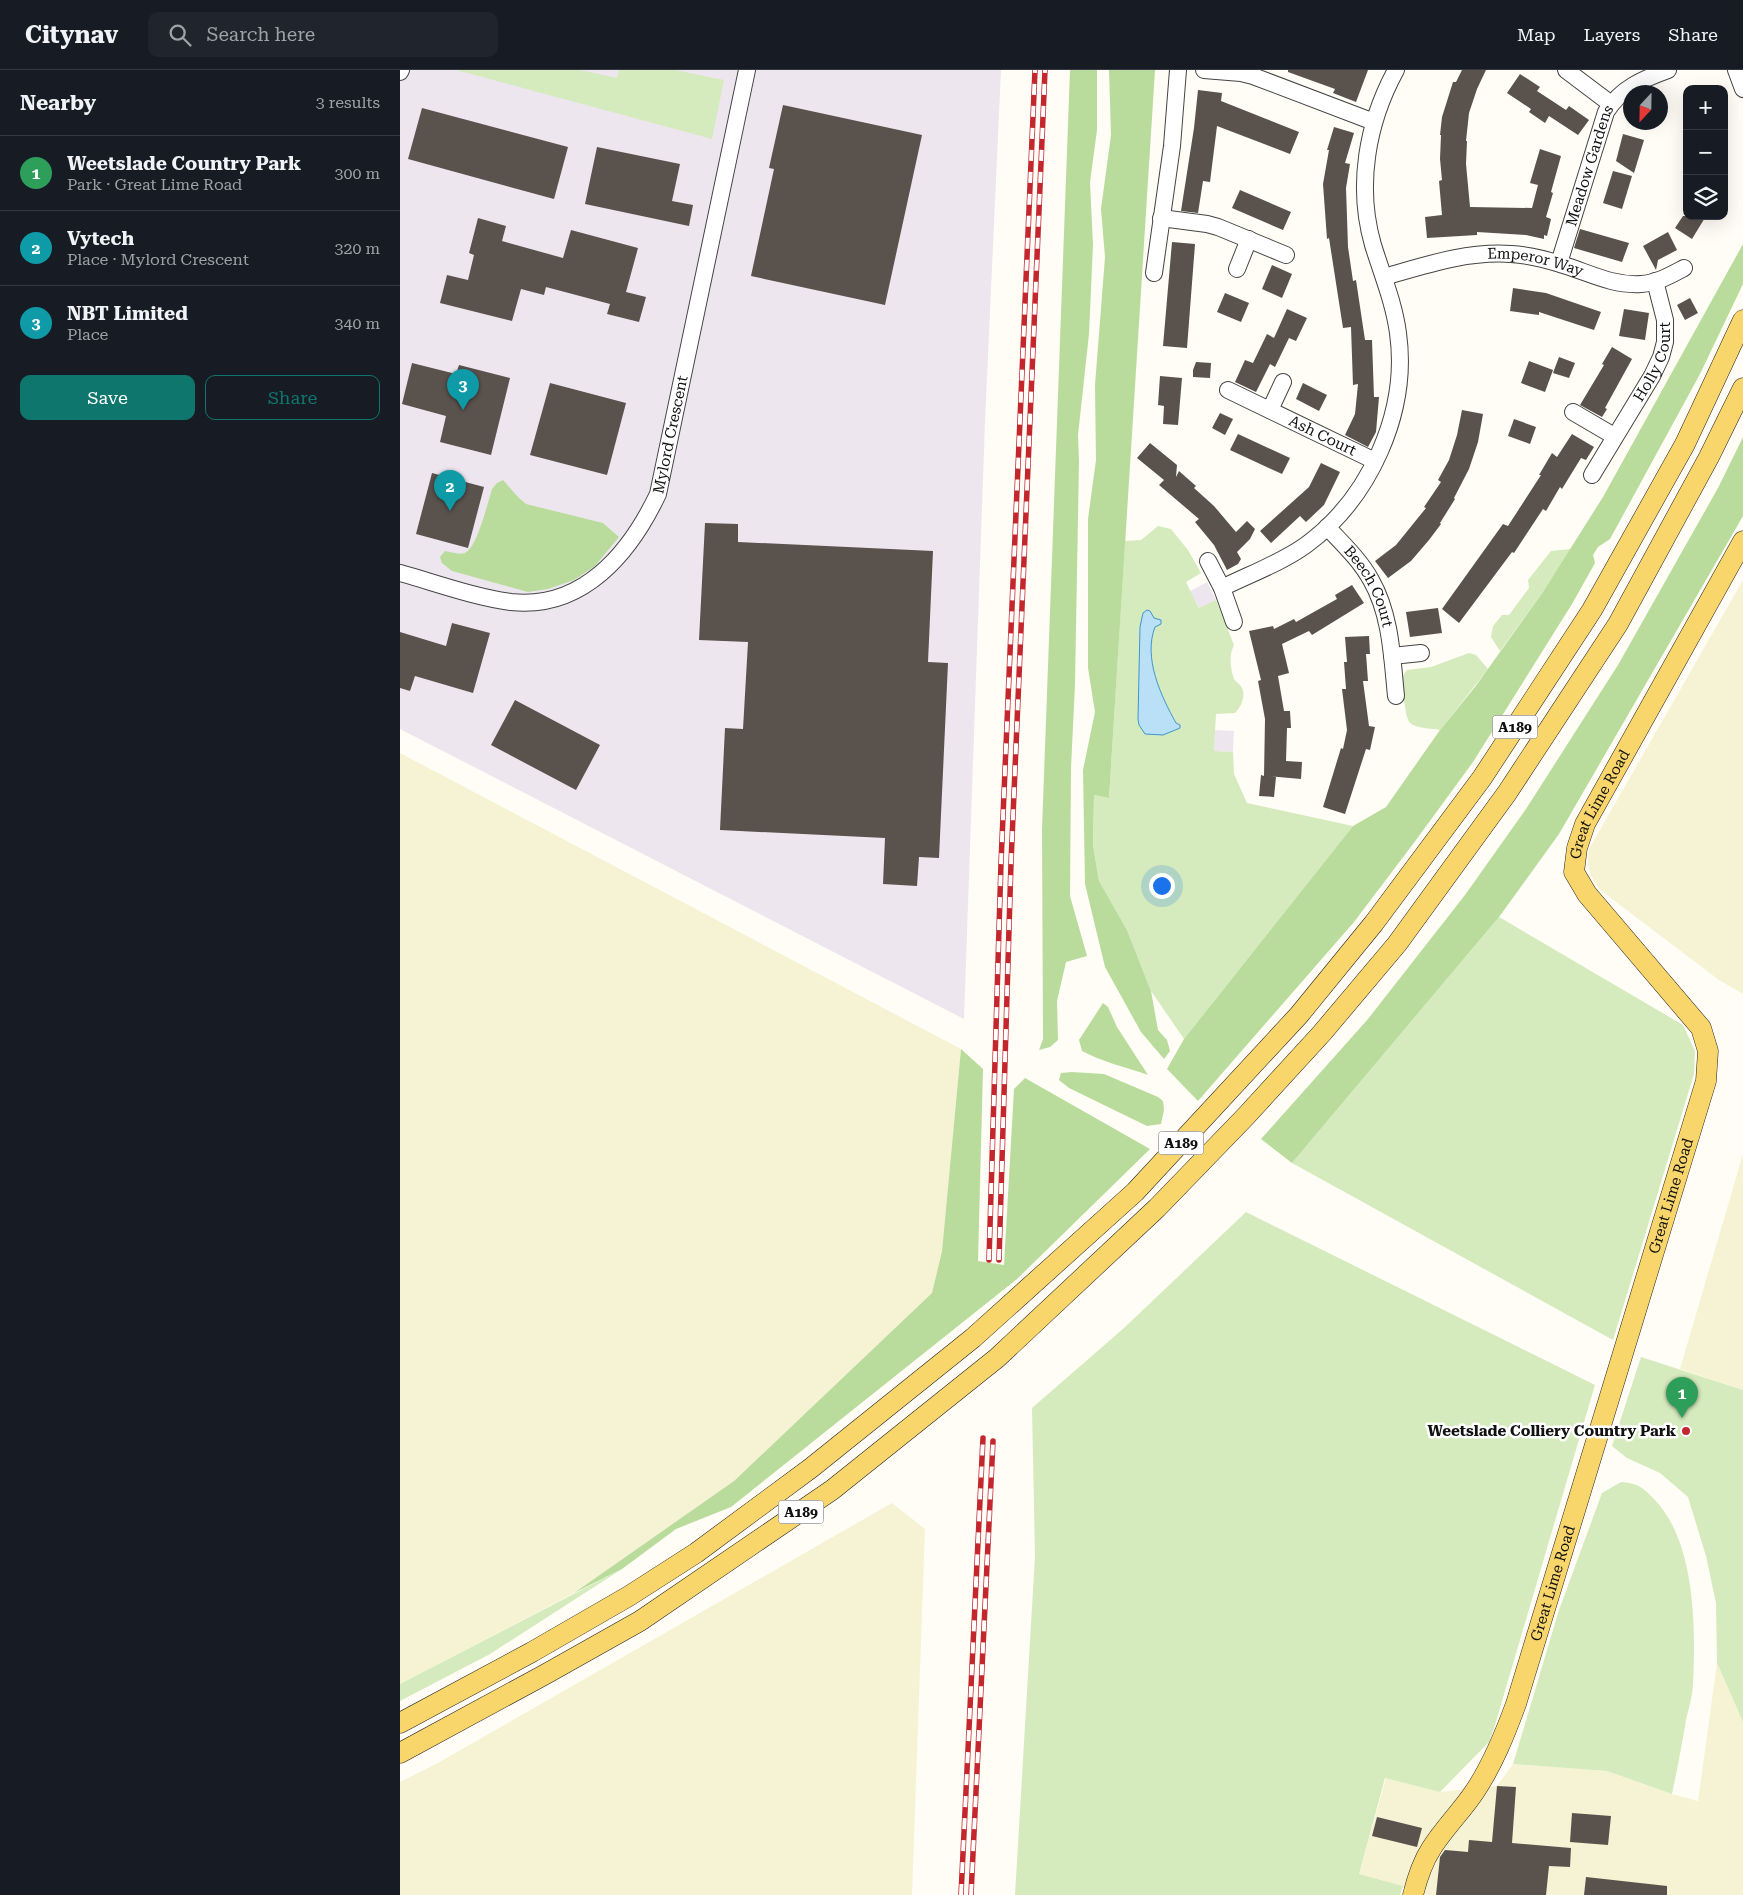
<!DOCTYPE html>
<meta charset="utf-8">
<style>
:root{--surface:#171b24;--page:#20242c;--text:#f1f3f6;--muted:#9ea1a6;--line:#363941;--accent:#0f766e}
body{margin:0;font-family:"Roboto Serif",serif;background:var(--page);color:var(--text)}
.controls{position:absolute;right:15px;top:15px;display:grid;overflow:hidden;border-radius:10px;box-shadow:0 5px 20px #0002}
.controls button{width:45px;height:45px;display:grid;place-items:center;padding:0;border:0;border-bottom:1px solid var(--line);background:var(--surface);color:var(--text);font:25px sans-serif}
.compass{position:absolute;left:1223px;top:15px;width:45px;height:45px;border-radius:50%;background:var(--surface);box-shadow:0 5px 20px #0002;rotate:202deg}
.you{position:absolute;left:761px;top:815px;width:18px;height:18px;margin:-12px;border:4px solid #fff;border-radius:50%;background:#1a73e8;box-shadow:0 0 0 8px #1a73e833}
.badge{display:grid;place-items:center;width:32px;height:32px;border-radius:50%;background:var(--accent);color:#fff;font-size:16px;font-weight:700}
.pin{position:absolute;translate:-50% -41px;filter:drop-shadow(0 1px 2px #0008)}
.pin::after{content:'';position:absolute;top:26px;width:18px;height:15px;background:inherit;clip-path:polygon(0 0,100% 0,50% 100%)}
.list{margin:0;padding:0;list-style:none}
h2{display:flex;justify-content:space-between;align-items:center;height:65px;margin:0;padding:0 20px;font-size:21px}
h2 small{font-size:16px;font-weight:400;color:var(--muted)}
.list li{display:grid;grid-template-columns:32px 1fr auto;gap:15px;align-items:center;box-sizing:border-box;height:75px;padding:0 20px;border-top:1px solid var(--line)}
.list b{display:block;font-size:19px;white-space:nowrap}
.list p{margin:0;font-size:16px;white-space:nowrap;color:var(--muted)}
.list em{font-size:16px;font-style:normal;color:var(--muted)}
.actions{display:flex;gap:10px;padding:15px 20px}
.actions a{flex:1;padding:11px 0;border:1px solid var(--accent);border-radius:10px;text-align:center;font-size:18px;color:var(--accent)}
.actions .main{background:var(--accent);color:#fff}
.icon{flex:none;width:28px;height:28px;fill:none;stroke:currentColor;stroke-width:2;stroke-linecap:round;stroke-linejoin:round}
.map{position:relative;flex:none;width:1343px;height:1825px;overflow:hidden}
header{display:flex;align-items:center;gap:30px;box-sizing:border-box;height:70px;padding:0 25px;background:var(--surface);border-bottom:1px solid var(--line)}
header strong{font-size:24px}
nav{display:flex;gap:28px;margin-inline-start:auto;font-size:18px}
.search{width:350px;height:45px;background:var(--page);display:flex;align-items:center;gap:12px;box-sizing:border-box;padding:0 18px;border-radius:10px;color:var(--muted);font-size:19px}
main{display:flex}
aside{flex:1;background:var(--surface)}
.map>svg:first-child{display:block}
.industrial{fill:#eee6ef}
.farmland{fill:#f6f3d4}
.green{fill:#d5ebbd}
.forest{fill:#b9dc9c}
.water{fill:#b9e0f7;stroke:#3f96cf}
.building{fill:#5a524d}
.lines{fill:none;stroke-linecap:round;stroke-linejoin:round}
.minor-casing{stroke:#444;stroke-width:18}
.major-casing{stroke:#222;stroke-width:21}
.minor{stroke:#fff;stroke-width:16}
.major{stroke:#f9d66b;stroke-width:20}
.rail-casing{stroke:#c4262e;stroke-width:5.5}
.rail{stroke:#fff;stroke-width:4;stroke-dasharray:11;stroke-linecap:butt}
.poi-dot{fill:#c4262e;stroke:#fff;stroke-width:2}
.labels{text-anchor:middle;stroke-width:5;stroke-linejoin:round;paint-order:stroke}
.shield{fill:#fff;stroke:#585858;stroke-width:1}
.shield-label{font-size:14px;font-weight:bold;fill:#111}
.street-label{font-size:15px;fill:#111;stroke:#fff}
.poi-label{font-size:15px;font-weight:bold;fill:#111;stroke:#fff;text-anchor:end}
</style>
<header>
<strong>Citynav</strong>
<div class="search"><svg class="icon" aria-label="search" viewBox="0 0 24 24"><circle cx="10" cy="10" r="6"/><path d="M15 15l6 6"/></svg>Search here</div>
<nav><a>Map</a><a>Layers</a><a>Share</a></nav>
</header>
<main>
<aside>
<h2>Nearby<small>3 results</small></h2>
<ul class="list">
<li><span class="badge" style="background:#2e9e5b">1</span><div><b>Weetslade Country Park</b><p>Park · Great Lime Road</p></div><em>300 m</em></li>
<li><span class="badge" style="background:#0f9aa8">2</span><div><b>Vytech</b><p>Place · Mylord Crescent</p></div><em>320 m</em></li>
<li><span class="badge" style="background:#0f9aa8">3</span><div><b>NBT Limited</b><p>Place</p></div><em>340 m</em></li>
</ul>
<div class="actions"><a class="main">Save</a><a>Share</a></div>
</aside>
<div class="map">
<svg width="1343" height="1825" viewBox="0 0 1343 1825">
<rect width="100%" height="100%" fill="#fffdf5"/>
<!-- industrial -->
<g class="industrial">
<path d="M0,0H601L585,352L564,949L0,659Z"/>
<path d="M807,512L816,530L800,539L790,521Z"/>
<path d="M815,660L834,661L833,682L814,681Z"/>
</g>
<!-- farmland -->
<g class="farmland">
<path d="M1343,510V924L1319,910L1199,819L1190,804L1188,794L1189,779Z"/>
<path d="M0,683L561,979L542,1181L532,1223L334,1411L174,1523L0,1614Z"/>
<path d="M1343,1084V1320L1280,1299Z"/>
<path d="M492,1433L525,1459L512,1825H0V1712L36,1694Z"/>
<path d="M1317,1593L1343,1652V1825H1008L1003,1816L959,1804L986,1708L1040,1722L1097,1716L1113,1694L1207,1701L1272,1724L1298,1731Z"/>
</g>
<!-- green -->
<g class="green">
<path d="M56,0H180L217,8L219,0H275L324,10L312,69Z"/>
<path d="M758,456L771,459L788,480L801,503L786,512L799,538L816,530L834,575C829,584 830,598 834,609C836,612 840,614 842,618C846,626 841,637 835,643L816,644L814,681L833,682L834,704L847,733L953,756L784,969L751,921L727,860L699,811L693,775L694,725L709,728L725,471L741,470Z"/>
<path d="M1171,479L1143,522L1100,581L1091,567L1093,556L1102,545H1109L1129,518L1128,510L1151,481Z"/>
<path d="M1069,583L1076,585L1088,599L1040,660C1031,658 1017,659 1010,653C1005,648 1002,614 1003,607C1003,605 1006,601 1007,600L1031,597Z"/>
<path d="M1099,847L1283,955L1295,981L1294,1004L1213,1270L892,1093Z"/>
<path d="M846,1142L1195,1315L1095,1655L1089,1672L1040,1722L985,1708L959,1804L1003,1816L1000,1825H615L635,1486L632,1338L724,1258Z"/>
<path d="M1241,1287L1343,1320V1652L1317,1593L1316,1533L1306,1486L1288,1427L1260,1403L1227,1388L1212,1376Z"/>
<path d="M1221,1412C1237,1413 1242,1417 1253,1428C1295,1469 1296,1556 1293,1612C1293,1625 1289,1637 1286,1650C1282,1675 1277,1700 1272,1724L1207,1701L1113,1694L1159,1540L1202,1423Z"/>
<path d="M222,1499L90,1584L0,1631V1614Z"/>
</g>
<!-- forest -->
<g class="forest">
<path d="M670,0H697V60L690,112L693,175L689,264L678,365L679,391L675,614L671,698L670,826L687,886L666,892L657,931L658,970L650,977L639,980L643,969L642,759Z"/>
<path d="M709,0H755L709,728L694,725L693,775L699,811L727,860L751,921L758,960L767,970L770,981L764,989L741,962L705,897L685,814L683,700L695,642L688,598V449L696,390L695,315L705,187L701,139L711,65Z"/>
<path d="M1343,174V214L1300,304L1210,469L1198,477L1193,485L1195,493L1172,534L1073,692L1016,770L954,852L798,1031L767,999L784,969L953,756L986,737L1040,660L1075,617L1143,522L1203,427Z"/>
<path d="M1343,367V446L1159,764L1099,847L892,1093L861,1069L968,949L1065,825L1126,739L1218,595L1318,418Z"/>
<path d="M103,410L118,427L126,434L203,453L219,467L195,496L174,510L148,519L128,522L52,501L42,493L40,487L45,481C51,482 59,485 65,483C77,478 88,432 92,419L97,413Z"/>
<path d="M703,933L708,937L717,957L748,1005C726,997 702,992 682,981L679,970Z"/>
<path d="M561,979L583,999L578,1191L604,1195L614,1019L625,1008L750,1079L617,1209L331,1437L276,1459L222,1499L174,1523L334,1411L532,1223L542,1181Z"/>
<path d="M672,1002L704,1004L758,1027L763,1031L764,1040L761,1054L747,1056L669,1018L659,1010L661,1003Z"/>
</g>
<!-- water -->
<path class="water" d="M747,540L750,541L754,548L761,550V554L755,557C743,588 761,626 776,653L780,655V658L763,665L745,664L739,655L738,649L740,557L743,543Z"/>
<!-- building -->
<g class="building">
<path d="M888,0H968L956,32L933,23L935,19L888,2Z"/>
<path d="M1062,0H1086L1077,19L1069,43L1066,71H1067L1066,94L1070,137L1132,138L1138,115L1130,113L1140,79L1161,86L1151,122L1153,123L1146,147L1151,149L1147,166L1144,165V169L1126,165L1077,162V165L1027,168L1025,147L1042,145L1039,111L1042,110L1040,89L1041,65H1040L1042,47L1053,12H1056Z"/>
<path d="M1120,4L1140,17L1137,21L1166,40L1169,36L1189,50L1178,65L1149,46L1145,53L1129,42L1131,39L1107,23Z"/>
<path d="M798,20L822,23L821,31L899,62L890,84L817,56L810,112L803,111L798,143L781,141L794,58Z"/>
<path d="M383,35L522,65L485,235L351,206L374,99L369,98Z"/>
<path d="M22,38L168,77L154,129L8,89Z"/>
<path d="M934,57L954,63L945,93L950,94L946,118L948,177L953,211L956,210L965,270H972L974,327H979L976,362L968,377L945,365L955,344L958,314L953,315L951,257L943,258L929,168L927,169L923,114L929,80H927Z"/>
<path d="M1223,64L1244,70L1234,103L1216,91Z"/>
<path d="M197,77L280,94L272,131L293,135L289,156L185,134Z"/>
<path d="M1213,101L1232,106L1222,139L1203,133Z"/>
<path d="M840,120L891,142L883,160L832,138Z"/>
<path d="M1283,146H1306L1292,169L1275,158Z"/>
<path d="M78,148L106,156L102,171L163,188L171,160L238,178L226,222L246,227L239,252L207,244L210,234L146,217L144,225L121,219L112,251L40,233L47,205L68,210L74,185L69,183Z"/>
<path d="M1180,159L1229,173L1222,192L1174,178Z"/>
<path d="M1268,162L1277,180L1258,190L1256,200L1243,176Z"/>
<path d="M772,172L795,174L787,278L763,276Z"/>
<path d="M872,195L892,204L882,228L862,219Z"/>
<path d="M1113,218L1146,223L1201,242L1194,260L1139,242V245L1110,241Z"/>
<path d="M825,223L849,233L841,252L817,242Z"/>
<path d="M1290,228L1298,243L1285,250L1277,235Z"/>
<path d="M887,239L907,248L896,271L889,268L875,297L870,294L856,322L835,312L845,290L853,293L867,264L874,268Z"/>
<path d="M1224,239L1249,243L1245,270L1219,266Z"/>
<path d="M1212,277L1232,289L1205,338L1207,339L1202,347L1180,335L1204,295L1202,294Z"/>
<path d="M1159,287L1175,293L1169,308L1153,303Z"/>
<path d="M1129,291L1153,300L1145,322L1121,313Z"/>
<path d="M796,292L811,293L810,308L793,307V300Z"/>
<path d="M12,293L56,304L59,295L110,308L91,385L40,372L46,346L2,334Z"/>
<path d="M760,306L782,308L778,355L763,354L764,336L758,335Z"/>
<path d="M150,313L226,333L207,405L130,385Z"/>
<path d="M903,313L927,325L919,341L896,329Z"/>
<path d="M1062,340L1083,344L1078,372L1069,399L1054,428L1055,429L1040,453L1041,454L1029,470L1011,491L988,508L975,491L996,475L1026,438L1024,437L1041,412L1038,410L1049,390L1057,365Z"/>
<path d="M820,343L833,349L825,365L812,358Z"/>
<path d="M1114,349L1136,357L1130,374L1108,366Z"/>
<path d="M838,364L890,388L882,404L830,380Z"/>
<path d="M1172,364L1194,377L1186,390L1181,388L1162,419L1160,417L1146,441L1143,439L1114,483L1112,482L1059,553L1042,539L1103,454L1108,456L1141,405H1139L1152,383L1157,387Z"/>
<path d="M750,373L777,395L776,407L779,401L796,416L794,418L814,436L836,462L847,451L855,459L850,469L837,482L841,489L838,494L827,500L814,475L795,452L799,449L759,415L764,410L737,388Z"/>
<path d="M921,393L940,402L924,435L906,452L900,446L871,473L860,461L909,417Z"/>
<path d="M32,403L84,417L68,478L16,464Z"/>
<path d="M305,453L338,454V472L533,481L528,592L548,593L539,788L519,787L517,816L483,814L485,768L320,760L325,658L343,659L348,572L299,570Z"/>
<path d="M952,515L964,533L912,565L909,561L882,574L889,603L878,606L884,641H890L891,658H887L886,691L902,692L901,709L867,706L876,707L874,727L859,726L861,705L864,706L865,649L858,611L861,610L849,561L873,556L874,559L894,549L896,552L937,529L935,525Z"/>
<path d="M1038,538L1042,563L1010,567L1006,542Z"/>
<path d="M52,553L90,563L73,623L15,606L10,621L0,618V562L46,576Z"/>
<path d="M969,566L970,584H966L968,611H963L969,656L975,657L970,680L966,679L945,744L923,737L941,678L943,679L947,660L942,619H946L944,592H947L945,567Z"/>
<path d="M115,630L200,675L176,720L91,675Z"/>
<path d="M1097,1716L1116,1717L1112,1773L1171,1778L1170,1797L1149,1796L1146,1825H1036L1040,1787L1045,1780L1068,1782L1069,1770L1092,1772Z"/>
<path d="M1172,1743L1211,1746L1208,1775L1170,1772Z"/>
<path d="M977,1747L1022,1758L1017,1777L972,1766Z"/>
<path d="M1186,1807L1267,1816V1825H1184Z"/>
</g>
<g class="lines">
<defs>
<g id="minor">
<path d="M804,0L841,3L853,6L974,52"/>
<path d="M1166,0L1211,34"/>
<path d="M1336,0L1343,19"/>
<path d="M0,2L1,0"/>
<path d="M761,148L807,154L818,157L886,185"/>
<path id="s1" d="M1159,193L1206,42C1221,18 1243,9 1268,0"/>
<path d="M837,199L849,169"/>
<path d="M754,203L772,76L778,0"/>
<path id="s2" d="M984,207C1026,195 1067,181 1111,184C1128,185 1145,189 1160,194C1188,202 1212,216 1241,214C1257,213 1271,205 1284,198"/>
<path id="s3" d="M828,320L975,391"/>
<path d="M870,340L883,312"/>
<path d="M1173,342L1214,366"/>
<path id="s4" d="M1192,405L1252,306L1261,287L1265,272V250L1255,211"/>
<path id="s5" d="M927,457C943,474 960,490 971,510C991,545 992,587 996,626"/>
<path d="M808,491L822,518L834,552"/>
<path id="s6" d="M0,503C36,513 74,527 111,532C183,540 230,483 258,424L347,0"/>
<path d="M822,518C850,504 881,493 906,475C970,428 1009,342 998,263C994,233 982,204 973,175C956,116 967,53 996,0"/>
<path d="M992,586L1021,583"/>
</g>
<g id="major">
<path d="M0,1653L132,1582L229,1526L296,1483L411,1398L573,1268L735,1122L899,945L974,853L1082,708L1192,540L1285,374L1343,250"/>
<path d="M0,1683L144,1605L240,1551L432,1420L597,1288L757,1138L846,1046L922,963L997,874L1107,723L1218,554L1309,387L1343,318"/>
<path id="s7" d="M1013,1825C1017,1809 1022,1793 1031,1779C1044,1758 1062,1741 1075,1721C1093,1694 1105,1664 1116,1634L1306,1011L1308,981L1301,958L1187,824L1174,802L1177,778L1185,754L1343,471"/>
</g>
</defs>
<!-- minor casing -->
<use href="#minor" class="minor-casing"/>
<!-- major casing -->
<use href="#major" class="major-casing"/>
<!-- minor -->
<use href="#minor" class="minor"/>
<!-- major -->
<use href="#major" class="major"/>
<defs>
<g id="rail">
<path d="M589,1190L601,793L635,0"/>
<path d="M599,1190L611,793L645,0"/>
<path d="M561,1825L583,1368"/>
<path d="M571,1825L593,1371"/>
</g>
</defs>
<!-- rail casing -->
<use href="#rail" class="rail-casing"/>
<!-- rail -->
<use href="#rail" class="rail"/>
</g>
<!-- markers -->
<circle class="poi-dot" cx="1286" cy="1361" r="5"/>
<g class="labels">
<!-- shield labels -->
<g class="shield">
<rect x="1092.5" y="645.5" width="45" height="23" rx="4"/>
<rect x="758.5" y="1061.5" width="45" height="23" rx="4"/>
<rect x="378.5" y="1430.5" width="45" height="23" rx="4"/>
</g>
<g class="shield-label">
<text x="1115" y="662">A189</text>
<text x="781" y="1078">A189</text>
<text x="401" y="1447">A189</text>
</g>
<!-- street labels -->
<g class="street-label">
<text dy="5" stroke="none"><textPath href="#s1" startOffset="102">Meadow Gardens</textPath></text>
<text dy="5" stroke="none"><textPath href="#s2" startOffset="155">Emperor Way</textPath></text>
<text dy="5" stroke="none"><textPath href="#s4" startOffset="130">Holly Court</textPath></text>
<text dy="5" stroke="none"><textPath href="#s6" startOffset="371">Mylord Crescent</textPath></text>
<text dy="5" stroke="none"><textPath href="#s3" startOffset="105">Ash Court</textPath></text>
<text dy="5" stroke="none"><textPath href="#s5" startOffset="74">Beech Court</textPath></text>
<text dy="5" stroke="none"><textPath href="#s7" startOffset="1199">Great Lime Road</textPath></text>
<text dy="5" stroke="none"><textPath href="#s7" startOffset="750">Great Lime Road</textPath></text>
<text dy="5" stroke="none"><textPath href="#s7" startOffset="345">Great Lime Road</textPath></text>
</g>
<!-- poi labels -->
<g class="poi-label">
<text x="1276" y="1366">Weetslade Colliery Country Park</text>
</g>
</g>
</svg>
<div class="controls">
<button>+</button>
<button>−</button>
<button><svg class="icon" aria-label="layers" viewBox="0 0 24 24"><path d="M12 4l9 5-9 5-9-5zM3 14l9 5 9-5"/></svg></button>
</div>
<svg class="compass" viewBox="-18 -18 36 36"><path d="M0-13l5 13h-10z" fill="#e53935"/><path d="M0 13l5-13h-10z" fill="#9ea1a6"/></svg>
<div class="you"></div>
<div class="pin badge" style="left:1282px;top:1348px;background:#2e9e5b">1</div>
<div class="pin badge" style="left:50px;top:441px;background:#0f9aa8">2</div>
<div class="pin badge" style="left:63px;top:340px;background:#0f9aa8">3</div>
</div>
</main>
